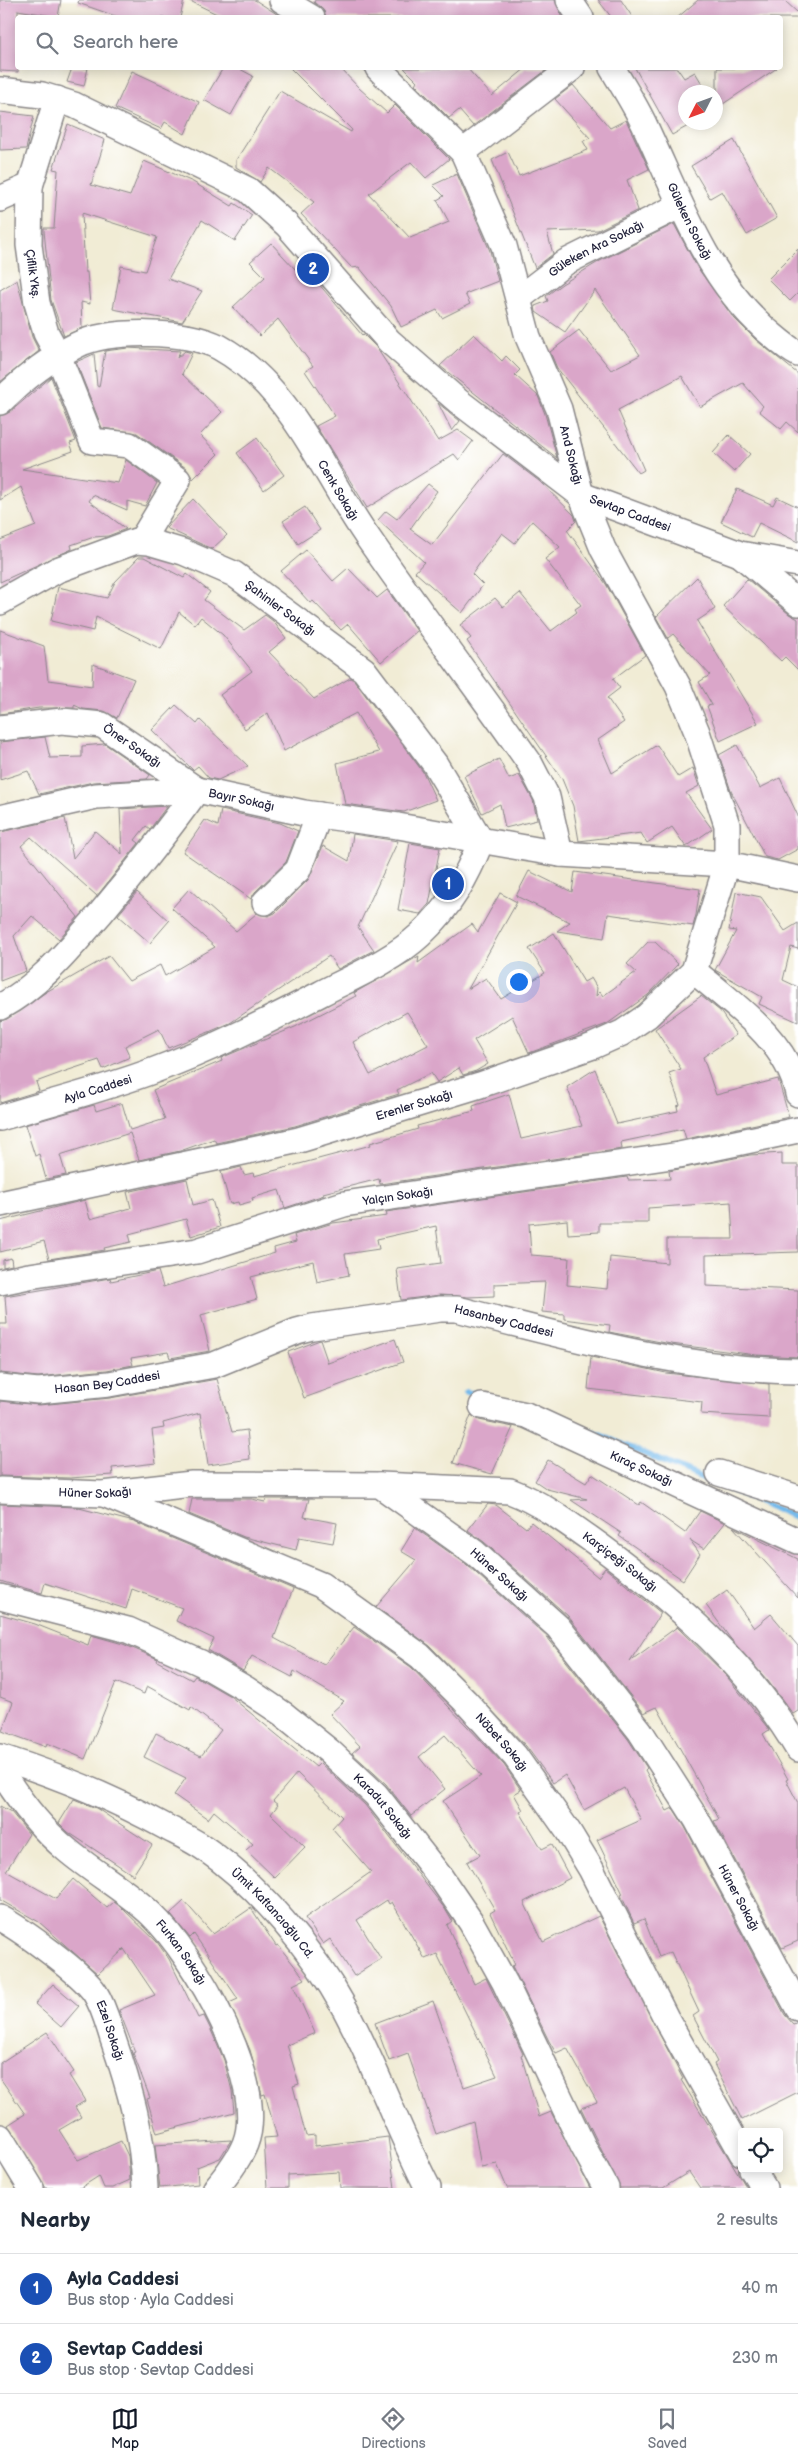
<!DOCTYPE html>
<meta charset="utf-8">
<style>
:root{--surface:#fff;--page:#f2f2f3;--text:#1f2937;--muted:#747a83;--line:#e0e1e3;--accent:#111827}
body{margin:0;font-family:"Balsamiq Sans",sans-serif;background:var(--page);color:var(--text)}
.controls{position:absolute;right:15px;bottom:15px;display:grid;overflow:hidden;border-radius:5px;box-shadow:0 2px 12px #0003}
.controls button{width:45px;height:45px;display:grid;place-items:center;padding:0;border:0;border-bottom:1px solid var(--line);background:var(--surface);color:var(--text);font:25px sans-serif}
.compass{position:absolute;left:678px;top:85px;width:45px;height:45px;border-radius:50%;background:var(--surface);box-shadow:0 2px 12px #0003;rotate:228deg}
.you{position:absolute;left:518px;top:981px;width:18px;height:18px;margin:-12px;border:4px solid #fff;border-radius:50%;background:#1a73e8;box-shadow:0 0 0 8px #1a73e833}
.badge{display:grid;place-items:center;width:32px;height:32px;border-radius:50%;background:var(--accent);color:#fff;font-size:16px;font-weight:700}
.pin{position:absolute;translate:-50% -50%;border:2px solid #fff;box-shadow:0 1px 5px #0006}
.list{margin:0;padding:0;list-style:none}
h2{display:flex;justify-content:space-between;align-items:center;height:65px;margin:0;padding:0 20px;font-size:21px}
h2 small{font-size:16px;font-weight:400;color:var(--muted)}
.list li{display:grid;grid-template-columns:32px 1fr auto;gap:15px;align-items:center;box-sizing:border-box;height:70px;padding:0 20px;border-top:1px solid var(--line)}
.list b{display:block;font-size:19px;white-space:nowrap}
.list p{margin:0;font-size:16px;white-space:nowrap;color:var(--muted)}
.list em{font-size:16px;font-style:normal;color:var(--muted)}
.icon{flex:none;width:28px;height:28px;fill:none;stroke:currentColor;stroke-width:2;stroke-linecap:round;stroke-linejoin:round}
.map{position:relative;flex:none;width:798px;height:2188px;overflow:hidden}
.search{position:absolute;background:var(--surface);box-shadow:0 2px 12px #0003;left:15px;right:15px;top:15px;height:55px;display:flex;align-items:center;gap:12px;box-sizing:border-box;padding:0 18px;border-radius:5px;color:var(--muted);font-size:19px}
.sheet{height:205px;background:var(--surface)}
nav{display:flex;justify-content:space-around;align-items:center;box-sizing:border-box;height:70px;border-top:1px solid var(--line);background:var(--surface);font-size:14px;color:var(--muted)}
nav a{display:grid;justify-items:center;gap:2px}
nav .on{color:var(--accent)}
.map>svg:first-child{display:block}
.lines{fill:none;stroke-linecap:round;stroke-linejoin:round}
.stream{stroke:#75baeb;stroke-width:6}
.building{fill:#daa6c9;fill-rule:evenodd}
.minor-casing{stroke:#8a8788;stroke-width:28}
.minor{stroke:#fff;stroke-width:25}
.labels{text-anchor:middle;stroke-width:4;stroke-linejoin:round;paint-order:stroke}
.street-label{font-size:12px;fill:#22223b;stroke:#fff}
</style>
<div class="map">
<svg width="798" height="2188" viewBox="0 0 798 2188">
<rect width="100%" height="100%" fill="#fff"/>
<filter id="ink" filterUnits="userSpaceOnUse"><feTurbulence type="fractalNoise" baseFrequency=".02" numOctaves="2"/><feDisplacementMap in="SourceGraphic" scale="10" xChannelSelector="R" yChannelSelector="G"/><feConvolveMatrix kernelMatrix="1 2 1 2 8 2 1 2 1" color-interpolation-filters="sRGB"/></filter>
<filter id="wash" filterUnits="userSpaceOnUse"><feTurbulence type="fractalNoise" baseFrequency=".0096" numOctaves="4" result="noise"/><feDisplacementMap in="SourceGraphic" scale="20" xChannelSelector="R" yChannelSelector="G"/><feGaussianBlur stdDeviation="1.12" result="paint"/><feColorMatrix in="noise" values="0 0 0 0 0 0 0 0 0 0 0 0 0 0 0 0 0 1.4 0 .05"/><feComposite in="paint" operator="in"/></filter>
<g filter="url(#wash)">
<rect width="100%" height="100%" fill="#f1ecd5"/>
<g class="lines">
<!-- stream -->
<g class="stream">
<path d="M466,1392L484,1396"/>
<path d="M590,1431L717,1484"/>
<path d="M727,1488L798,1518"/>
</g>
</g>
<g id="blocks">
<!-- building -->
<g class="building">
<path d="M0,0H61L58,17L18,10V72L0,71Z"/>
<path d="M79,0H184L180,18H121L78,3Z"/>
<path d="M188,0H255L283,18H225Z"/>
<path d="M315,0H555L563,18H326L324,11L314,2Z"/>
<path d="M598,0H621L633,18H612Z"/>
<path d="M698,0H784L798,13V18H677Z"/>
<path d="M72,68H88L84,86L67,82Z"/>
<path d="M223,68H238L253,76L231,115L204,100Z"/>
<path d="M290,68H340L359,88L387,113L395,105L449,159L426,178L411,162L369,194L410,238L449,222L437,200L444,196L433,185L457,174L490,251L498,281L465,294L470,304L442,318L437,310L401,327L391,306L359,267L352,268L301,214L314,202L269,168L260,182L236,167V160L280,91L351,132L352,130Z"/>
<path d="M404,68H467L492,96L526,68H549L473,126L459,110L449,118L415,84L417,81Z"/>
<path d="M635,68H677L684,78L695,72L707,92H686V122H695L672,135Z"/>
<path d="M717,68H777L717,108Z"/>
<path d="M132,71L199,102L185,134L165,122L161,129L115,108Z"/>
<path d="M573,85L610,128L626,120L649,169L627,180L638,210L598,230L547,232L553,254L535,268L492,160L508,152L519,176L588,150L583,141L590,138L555,99Z"/>
<path d="M0,112L34,116L26,149L0,150Z"/>
<path d="M68,124L105,140L91,185L130,196L144,161L193,182L232,206L234,203L252,215L235,241L202,220L168,279L202,291L182,322L113,309L121,266L145,271L157,237L82,213L85,272H87L90,304L81,302L82,328L64,336L51,300L44,231V228H54L58,170L53,169Z"/>
<path d="M734,140L777,218L747,235L722,191L710,198L691,166Z"/>
<path d="M674,224L697,267L732,316L756,340L798,374V432L787,422L781,429L759,411L763,406L743,383L700,407L682,376L618,410L644,470L639,473L557,368L550,352L579,330L611,370L640,355L595,290L565,332L536,312L535,306L548,301L546,296L562,284L600,261Z"/>
<path d="M271,243L295,269L301,263L362,335L363,334L376,347L438,441L458,430L473,441L459,460L454,454L367,508L316,426L335,416L305,371L313,366L278,319L260,336L233,307L265,277L250,262Z"/>
<path d="M798,249V293L790,301L768,279Z"/>
<path d="M17,280L32,337L39,351L0,382V290Z"/>
<path d="M474,334L502,361L506,356L520,370L515,375L538,396L545,414L557,458L440,366Z"/>
<path d="M128,348L180,351L177,358L185,351L192,353L182,374L222,412L200,435L218,454L193,479L186,468L137,433L102,428L76,362L94,354L97,386L99,387L105,351Z"/>
<path d="M51,377L76,441L70,443L73,451L22,469L118,483L126,460L157,483L145,506L127,501V510L93,495L89,501L126,529L108,536L94,537L71,545L72,549L0,582V540L36,526L21,487L0,500V416L10,412Z"/>
<path d="M438,403L460,421L452,431Z"/>
<path d="M729,435L750,454L734,472L713,453Z"/>
<path d="M257,438L284,475L264,490L237,453Z"/>
<path d="M503,454L539,481L574,515L576,521L567,530L606,584L645,655L613,679L620,688L607,698L624,722L598,740L612,773L657,745L678,777L693,768L699,786L686,793L712,829L686,847L672,827L647,843L641,833L579,841L573,806L562,779L467,641L471,638L460,625L495,598L503,607L520,593L551,631L577,612L575,609L581,605L545,559L560,547L532,521L515,543L502,533L472,574L483,585L462,613L415,572L424,562L378,520L386,511L397,519L428,484L437,491L410,529L432,545Z"/>
<path d="M737,489L773,505L777,497L798,507V542L759,523L752,537L721,522Z"/>
<path d="M193,499L227,535L212,549L166,528Z"/>
<path d="M305,507L320,530L298,544L283,521Z"/>
<path d="M306,550L333,581L348,568L377,598L387,590L417,631L381,662L348,624L341,630L313,601L310,603L281,571Z"/>
<path d="M139,557H144L184,578L187,574L210,592L204,600L244,630L265,615L273,621L286,638L269,652L314,699L350,678L354,680L423,772L436,800L404,812L345,804L337,763L379,752L356,713L284,751L268,713L245,729L220,695L252,671L223,635L201,617L195,625L179,612L161,649L96,617L93,631L51,621L58,587L107,598L115,582Z"/>
<path d="M697,577L715,609L697,621L758,723L720,741L707,706L712,705L699,682L710,675L673,634L668,638L656,617Z"/>
<path d="M747,579L789,614L798,619V670L785,657L781,661L723,606Z"/>
<path d="M0,630L44,646L48,680L92,686L93,664L134,679L117,718L104,711L83,709L74,705V708H39L0,714Z"/>
<path d="M176,705L197,724L200,720L248,766L218,780L209,778L198,766L193,770L152,730Z"/>
<path d="M45,737L50,758L82,757V746L105,744L150,775L147,779L93,782L39,794L28,771L0,780V742Z"/>
<path d="M737,745L760,788L780,778L798,816V849L778,860L765,857L731,791L719,755Z"/>
<path d="M499,759L509,779L519,775L533,800L537,820L505,828L500,804L482,813L464,776Z"/>
<path d="M167,806L150,829L146,826L135,840L139,843L97,896L31,837L21,846L78,917L59,939L32,916L14,936L26,971L0,981V832L65,818L73,858L95,831L122,854L120,809Z"/>
<path d="M221,810L280,823L298,831L286,862L255,892L251,899L183,852L205,820L218,826Z"/>
<path d="M353,834L398,841L358,927L374,950L338,969L329,956L230,1023L209,1032L168,1048L159,1029L125,1046L130,1057L103,1069L99,1060L66,1071L36,1082L39,1091L0,1103V1021L7,1019L46,992L109,956L129,981L160,965L165,976L215,947L172,908L189,889L236,931L257,913L268,916L275,913L308,880L323,846L349,861Z"/>
<path d="M410,843L440,848L429,904L420,914L398,910Z"/>
<path d="M529,871L572,892L575,872L700,889L696,915L693,926L608,914L604,938L557,931L570,922L516,896Z"/>
<path d="M137,892L169,921L150,943L118,915Z"/>
<path d="M736,892L761,897L785,931L798,923V949L791,947L783,980L798,987V1022L759,1004L762,997L715,970L736,931L729,930Z"/>
<path d="M500,893L517,902L468,989L486,978L501,999L545,973L529,949L554,933L584,982L591,978L597,988L596,996L600,992L603,996L636,972L627,964L648,942H655L678,964L648,995L607,1024L529,1053L512,1016L474,1040L488,1064L476,1071L463,1075L459,1068L437,1082L431,1073L397,1090L399,1094L295,1126L216,1143L214,1139L180,1151L139,1160L130,1133L60,1155L66,1175L46,1179L39,1154L35,1156L25,1125L94,1105L96,1111L122,1103L130,1130L165,1119L153,1090L222,1061L221,1058L295,1027L356,996L354,993L419,956L418,963L472,924L478,932ZM407,1012L428,1045L370,1075L353,1042Z"/>
<path d="M701,996L720,1011L736,1035L703,1057L716,1095L778,1079L789,1117L686,1139L683,1129L621,1142L622,1149L380,1184L379,1179L323,1193L324,1195L285,1208L279,1190L252,1198L253,1201L239,1205L238,1202L230,1204L221,1172L241,1167L244,1175L253,1173L254,1176L371,1145L370,1143L418,1129L417,1126L474,1111L473,1106L509,1094L521,1139L582,1126L567,1087L595,1069L617,1124L678,1111L677,1106L680,1105L669,1073L681,1069L655,1029Z"/>
<path d="M782,1153V1165H798V1252L706,1255V1286L798,1290V1357L756,1355L671,1344L609,1332L610,1325L564,1319V1314L542,1312L545,1282L494,1284V1296L468,1297L440,1295L401,1300L397,1269L441,1263L436,1226L377,1239L379,1249L345,1254L349,1275L317,1282L313,1261L251,1277L257,1299L201,1315L210,1351L170,1358L168,1352L131,1358L133,1365L107,1370L38,1377L0,1373V1324H7L5,1296L110,1278L111,1281L158,1271L163,1287L275,1253L274,1248L296,1242L294,1235L333,1223L387,1216L386,1212L627,1177L628,1180L670,1179L669,1171L750,1155ZM731,1202L733,1239H667V1263L610,1257L607,1289L567,1285L569,1258L531,1255L529,1224L567,1220L568,1234L599,1232V1223H648V1208Z"/>
<path d="M187,1179L193,1205L212,1200L220,1227L191,1236L186,1219L129,1234L131,1242L104,1248L105,1250L49,1259L44,1241L0,1252V1221L85,1200L90,1219L131,1208L127,1192Z"/>
<path d="M11,1258L12,1265L3,1267V1260Z"/>
<path d="M395,1339L403,1362L304,1398L288,1352L320,1340L328,1363Z"/>
<path d="M591,1357L666,1373L769,1384V1418L701,1414L702,1402L588,1389Z"/>
<path d="M217,1379L232,1432L247,1430L250,1459L208,1465L200,1413L163,1423L164,1428L152,1430L156,1463L112,1468L113,1475L70,1478L0,1476V1401L39,1405L110,1398Z"/>
<path d="M471,1415L479,1420L513,1427L492,1474L453,1463Z"/>
<path d="M548,1460L586,1483L592,1474L639,1505L641,1502L685,1533L700,1511L725,1523L704,1549L690,1540L700,1554L683,1580L619,1536L621,1533L571,1500L587,1499L547,1489L535,1481Z"/>
<path d="M192,1499H252L265,1502L266,1499H309L304,1517L337,1523L333,1543L299,1537L296,1550L244,1537L189,1514Z"/>
<path d="M0,1504L75,1507L134,1522L293,1589L274,1638L324,1665L354,1627L411,1667L504,1765L521,1790L514,1794L523,1810L520,1812L542,1849L552,1844L570,1878L524,1902L543,1942L599,1916L673,2060L683,2079L681,2080L747,2188H700L689,2172L663,2188H620L581,2108L597,2102L567,2048L556,2053L549,2041L512,1966L515,1965L490,1913L495,1910L467,1862L480,1855L443,1801L481,1776L445,1735L419,1757L445,1789L411,1816L386,1784L352,1753L360,1746L330,1714L344,1701L294,1671L292,1677L252,1656L243,1671L208,1650L214,1639L176,1621L182,1608L132,1589L126,1609L45,1583L42,1593L0,1581Z"/>
<path d="M488,1504L496,1505L526,1528L531,1522L598,1577L605,1568L661,1613L630,1661L677,1627L724,1673L767,1727L769,1730L763,1734L788,1779L786,1780L798,1803V1941L782,1948L714,1821L719,1819L657,1707L644,1713L568,1616L484,1542L468,1530Z"/>
<path d="M733,1527L798,1559V1598Z"/>
<path d="M415,1528L466,1564L547,1637L628,1739L647,1768L645,1770L667,1811L673,1808L685,1827L785,2015L793,2024L798,2022V2092L742,2120L714,2064L717,2062L693,2016L699,2012L671,1952L659,1957L644,1919L634,1923L621,1895L623,1894L597,1840L641,1820L624,1788L584,1810L565,1775L553,1783L526,1746L430,1646L376,1607L416,1560L401,1551Z"/>
<path d="M727,1590L754,1628L771,1614L798,1646V1711L793,1714L768,1681L730,1638L706,1605Z"/>
<path d="M0,1614L35,1624L88,1645L91,1635L123,1644L158,1659L157,1661L192,1680L195,1676L230,1696L316,1767L320,1763L365,1805L445,1909L452,1921L447,1925L474,1984L486,1978L523,2054L521,2055L539,2117L551,2112L590,2188H507L497,2164L481,2167L473,2121L436,2134L408,2054L389,2061L375,2023L433,2001L464,2087L497,2076L437,1954L425,1959L392,1902L389,1904L387,1900L357,1920L381,1959L354,1976L330,1939L323,1944L305,1918L371,1872L332,1828L342,1817L297,1773L273,1801L278,1805L271,1814L305,1847L275,1878L246,1850L253,1844L214,1811L208,1819L174,1795L186,1778L144,1757L156,1733L201,1756L221,1730L191,1707L190,1710L147,1686L144,1694L116,1682L85,1759L47,1743L46,1747L2,1731L13,1702L0,1697Z"/>
<path d="M74,1799L96,1808L152,1845L133,1875L68,1832L59,1823Z"/>
<path d="M0,1806L11,1812L29,1834L6,1871L56,1899L73,1879L107,1908L114,1902L122,1908L157,1942L169,1959L198,2018L204,2016L210,2028L224,2060L232,2091L234,2112L157,2133L147,2099L150,2098L133,2053L135,2052L119,2010L155,1995L124,1949L98,1974L39,1922L0,1900Z"/>
<path d="M184,1901L213,1934L251,1908L276,1946L278,1945L305,1979L293,1985L315,2033L287,2045L299,2084L293,2086L306,2136L315,2135V2146L388,2137L395,2188H340L339,2172L288,2175V2188H267L264,2138L277,2137L265,2094L262,2095L250,2050L229,2003L238,1999L194,1934L190,1938L170,1914Z"/>
<path d="M53,1984L79,2006L61,2027L35,2004Z"/>
<path d="M47,2032L74,2072L69,2075L85,2101L75,2107L81,2117L59,2130L78,2160L121,2141L128,2156L130,2180L112,2188H104L99,2176L80,2188H46L8,2125L25,2114L0,2078V2063Z"/>
<path d="M231,2140L220,2158L197,2167L198,2184L160,2188L155,2145Z"/>
</g>
</g>
</g>
<g filter="url(#ink)">
<use href="#blocks" fill-opacity="0" stroke="#8a8788" stroke-width="1"/>
<g class="lines">
<defs>
<g id="minor">
<path d="M282,0L312,18"/>
<path d="M569,0L581,18"/>
<path id="s1" d="M612,68C623,86 635,105 644,124C678,196 704,274 765,329C776,338 785,347 798,354"/>
<path id="s2" d="M0,90L42,95L74,105L248,190L287,225L389,341L458,401L581,495L740,554L798,564"/>
<path d="M463,152L572,68"/>
<path id="s3" d="M30,186L29,245L37,303L46,333L58,355L92,441L129,445L178,480L141,541"/>
<path d="M0,199L30,186L57,99"/>
<path id="s4" d="M519,298L566,262L679,206"/>
<path id="s5" d="M0,402C22,380 49,359 77,345C110,329 185,330 219,347C237,357 253,370 267,385C308,429 332,486 366,535C419,612 476,686 529,762L547,797L560,854"/>
<path d="M741,555L798,603"/>
<path id="s6" d="M0,602L57,570L136,541L149,542L183,552L234,574L364,670L435,764L481,841"/>
<path id="s7" d="M0,728L62,721L102,725L197,790"/>
<path id="s8" d="M0,818L96,796L197,790L304,813L398,826L560,854L727,864L798,879"/>
<path d="M265,902L298,870L319,815"/>
<path d="M694,971C733,1004 788,1041 798,1094"/>
<path d="M0,1007C41,985 70,948 100,914C134,873 166,833 197,790"/>
<path id="s9" d="M0,1118C51,1102 105,1089 155,1070C212,1049 266,1022 320,994C353,977 393,960 420,935C450,907 467,877 481,841"/>
<path id="s10" d="M0,1204L299,1140L480,1085L593,1046L622,1033L647,1016L694,971L727,864V825L697,732L678,686L603,549L581,495L559,409L528,337L504,246L463,152L378,68"/>
<path id="s11" d="M0,1282L29,1276L197,1251L344,1204L679,1155L798,1130"/>
<path id="s12" d="M0,1387L38,1391L109,1384L214,1365L297,1331L312,1327L440,1309H457C569,1337 682,1370 798,1371"/>
<path id="s13" d="M482,1406L526,1415L798,1541"/>
<path d="M719,1473L798,1498"/>
<path id="s14" d="M380,1485L510,1491C542,1503 572,1526 600,1546C676,1602 750,1667 798,1749"/>
<path id="s15" d="M0,1490L103,1494L192,1484L380,1485L475,1553L558,1627L640,1731L697,1820L798,2008"/>
<path id="s16" d="M104,1494L321,1585L420,1656L465,1701L515,1756L568,1831L591,1869L667,2020L742,2153"/>
<path id="s17" d="M0,1597L128,1630L201,1663L246,1689L283,1714L329,1751L376,1795L441,1878L471,1922L505,1983L583,2146L606,2188"/>
<path id="s18" d="M0,1757C57,1775 111,1797 164,1826C177,1833 191,1839 204,1848C257,1884 314,1952 345,2009C376,2067 398,2130 428,2188"/>
<path id="s19" d="M0,1769C18,1799 39,1827 67,1850C94,1873 126,1890 151,1914C194,1955 269,2084 245,2144C239,2159 226,2176 216,2188"/>
<path id="s20" d="M0,1918C22,1930 82,1973 95,1993C104,2007 108,2024 113,2039C130,2088 143,2136 145,2188"/>
<path d="M0,2137L31,2188"/>
<path d="M752,2169L764,2188"/>
</g>
</defs>
<!-- minor casing -->
<use href="#minor" class="minor-casing"/>
<!-- minor -->
<use href="#minor" class="minor"/>
</g>
</g>
<g class="labels">
<!-- street labels -->
<g class="street-label">
<text dy="4" stroke="none"><textPath href="#s1" startOffset="172">Güleken Sokağı</textPath></text>
<text dy="4" stroke="none"><textPath href="#s4" startOffset="92">Güleken Ara Sokağı</textPath></text>
<text dy="4" stroke="none"><textPath href="#s3" startOffset="88">Çiflik Ykş.</textPath></text>
<text transform="translate(571 455) rotate(76)" y="4">And Sokağı</text>
<text dy="4" stroke="none"><textPath href="#s5" startOffset="430">Cenk Sokağı</textPath></text>
<text dy="4" stroke="none"><textPath href="#s2" startOffset="775">Sevtap Caddesi</textPath></text>
<text dy="4" stroke="none"><textPath href="#s6" startOffset="311">Şahinler Sokağı</textPath></text>
<text dy="4" stroke="none"><textPath href="#s7" startOffset="139">Öner Sokağı</textPath></text>
<text dy="4" stroke="none"><textPath href="#s8" startOffset="245">Bayır Sokağı</textPath></text>
<text dy="4" stroke="none"><textPath href="#s9" startOffset="102">Ayla Caddesi</textPath></text>
<text dy="4" stroke="none"><textPath href="#s10" startOffset="426">Erenler Sokağı</textPath></text>
<text dy="4" stroke="none"><textPath href="#s11" startOffset="408">Yalçın Sokağı</textPath></text>
<text dy="4" stroke="none"><textPath href="#s12" startOffset="516">Hasanbey Caddesi</textPath></text>
<text dy="4" stroke="none"><textPath href="#s12" startOffset="108">Hasan Bey Caddesi</textPath></text>
<text dy="4" stroke="none"><textPath href="#s13" startOffset="172">Kıraç Sokağı</textPath></text>
<text dy="4" stroke="none"><textPath href="#s15" startOffset="95">Hüner Sokağı</textPath></text>
<text dy="4" stroke="none"><textPath href="#s14" startOffset="261">Karçiçeği Sokağı</textPath></text>
<text dy="4" stroke="none"><textPath href="#s15" startOffset="530">Hüner Sokağı</textPath></text>
<text dy="4" stroke="none"><textPath href="#s16" startOffset="476">Nöbet Sokağı</textPath></text>
<text dy="4" stroke="none"><textPath href="#s17" startOffset="445">Karadut Sokağı</textPath></text>
<text dy="4" stroke="none"><textPath href="#s15" startOffset="935">Hüner Sokağı</textPath></text>
<text dy="4" stroke="none"><textPath href="#s18" startOffset="319">Ümit Kaftancıoğlu Cd.</textPath></text>
<text dy="4" stroke="none"><textPath href="#s19" startOffset="260">Furkan Sokağı</textPath></text>
<text dy="4" stroke="none"><textPath href="#s20" startOffset="162">Ezel Sokağı</textPath></text>
</g>
</g>
</svg>
<div class="controls">
<button><svg class="icon" aria-label="locate" viewBox="0 0 24 24"><circle cx="12" cy="12" r="6"/><path d="M12 2v4M12 18v4M2 12h4M18 12h4"/></svg></button>
</div>
<svg class="compass" viewBox="-18 -18 36 36"><path d="M0-13l5 13h-10z" fill="#e53935"/><path d="M0 13l5-13h-10z" fill="#747a83"/></svg>
<div class="you"></div>
<div class="pin badge" style="left:448px;top:884px;background:#1a4fb4">1</div>
<div class="pin badge" style="left:313px;top:269px;background:#1a4fb4">2</div>
<div class="search"><svg class="icon" aria-label="search" viewBox="0 0 24 24"><circle cx="10" cy="10" r="6"/><path d="M15 15l6 6"/></svg>Search here</div>
</div>
<section class="sheet">
<h2>Nearby<small>2 results</small></h2>
<ul class="list">
<li><span class="badge" style="background:#1a4fb4">1</span><div><b>Ayla Caddesi</b><p>Bus stop · Ayla Caddesi</p></div><em>40 m</em></li>
<li><span class="badge" style="background:#1a4fb4">2</span><div><b>Sevtap Caddesi</b><p>Bus stop · Sevtap Caddesi</p></div><em>230 m</em></li>
</ul>
</section>
<nav>
<a class="on"><svg class="icon" aria-label="map" viewBox="0 0 24 24"><path d="M3 6l6-2 6 2 6-2v14l-6 2-6-2-6 2zM9 4v14M15 6v14"/></svg>Map</a>
<a><svg class="icon" aria-label="directions" viewBox="0 0 24 24"><path d="M12 3l9 9-9 9-9-9zM9 14v-3h6M13 9l2 2-2 2"/></svg>Directions</a>
<a><svg class="icon" aria-label="saved" viewBox="0 0 24 24"><path d="M7 4h10v16l-5-4-5 4z"/></svg>Saved</a>
</nav>
